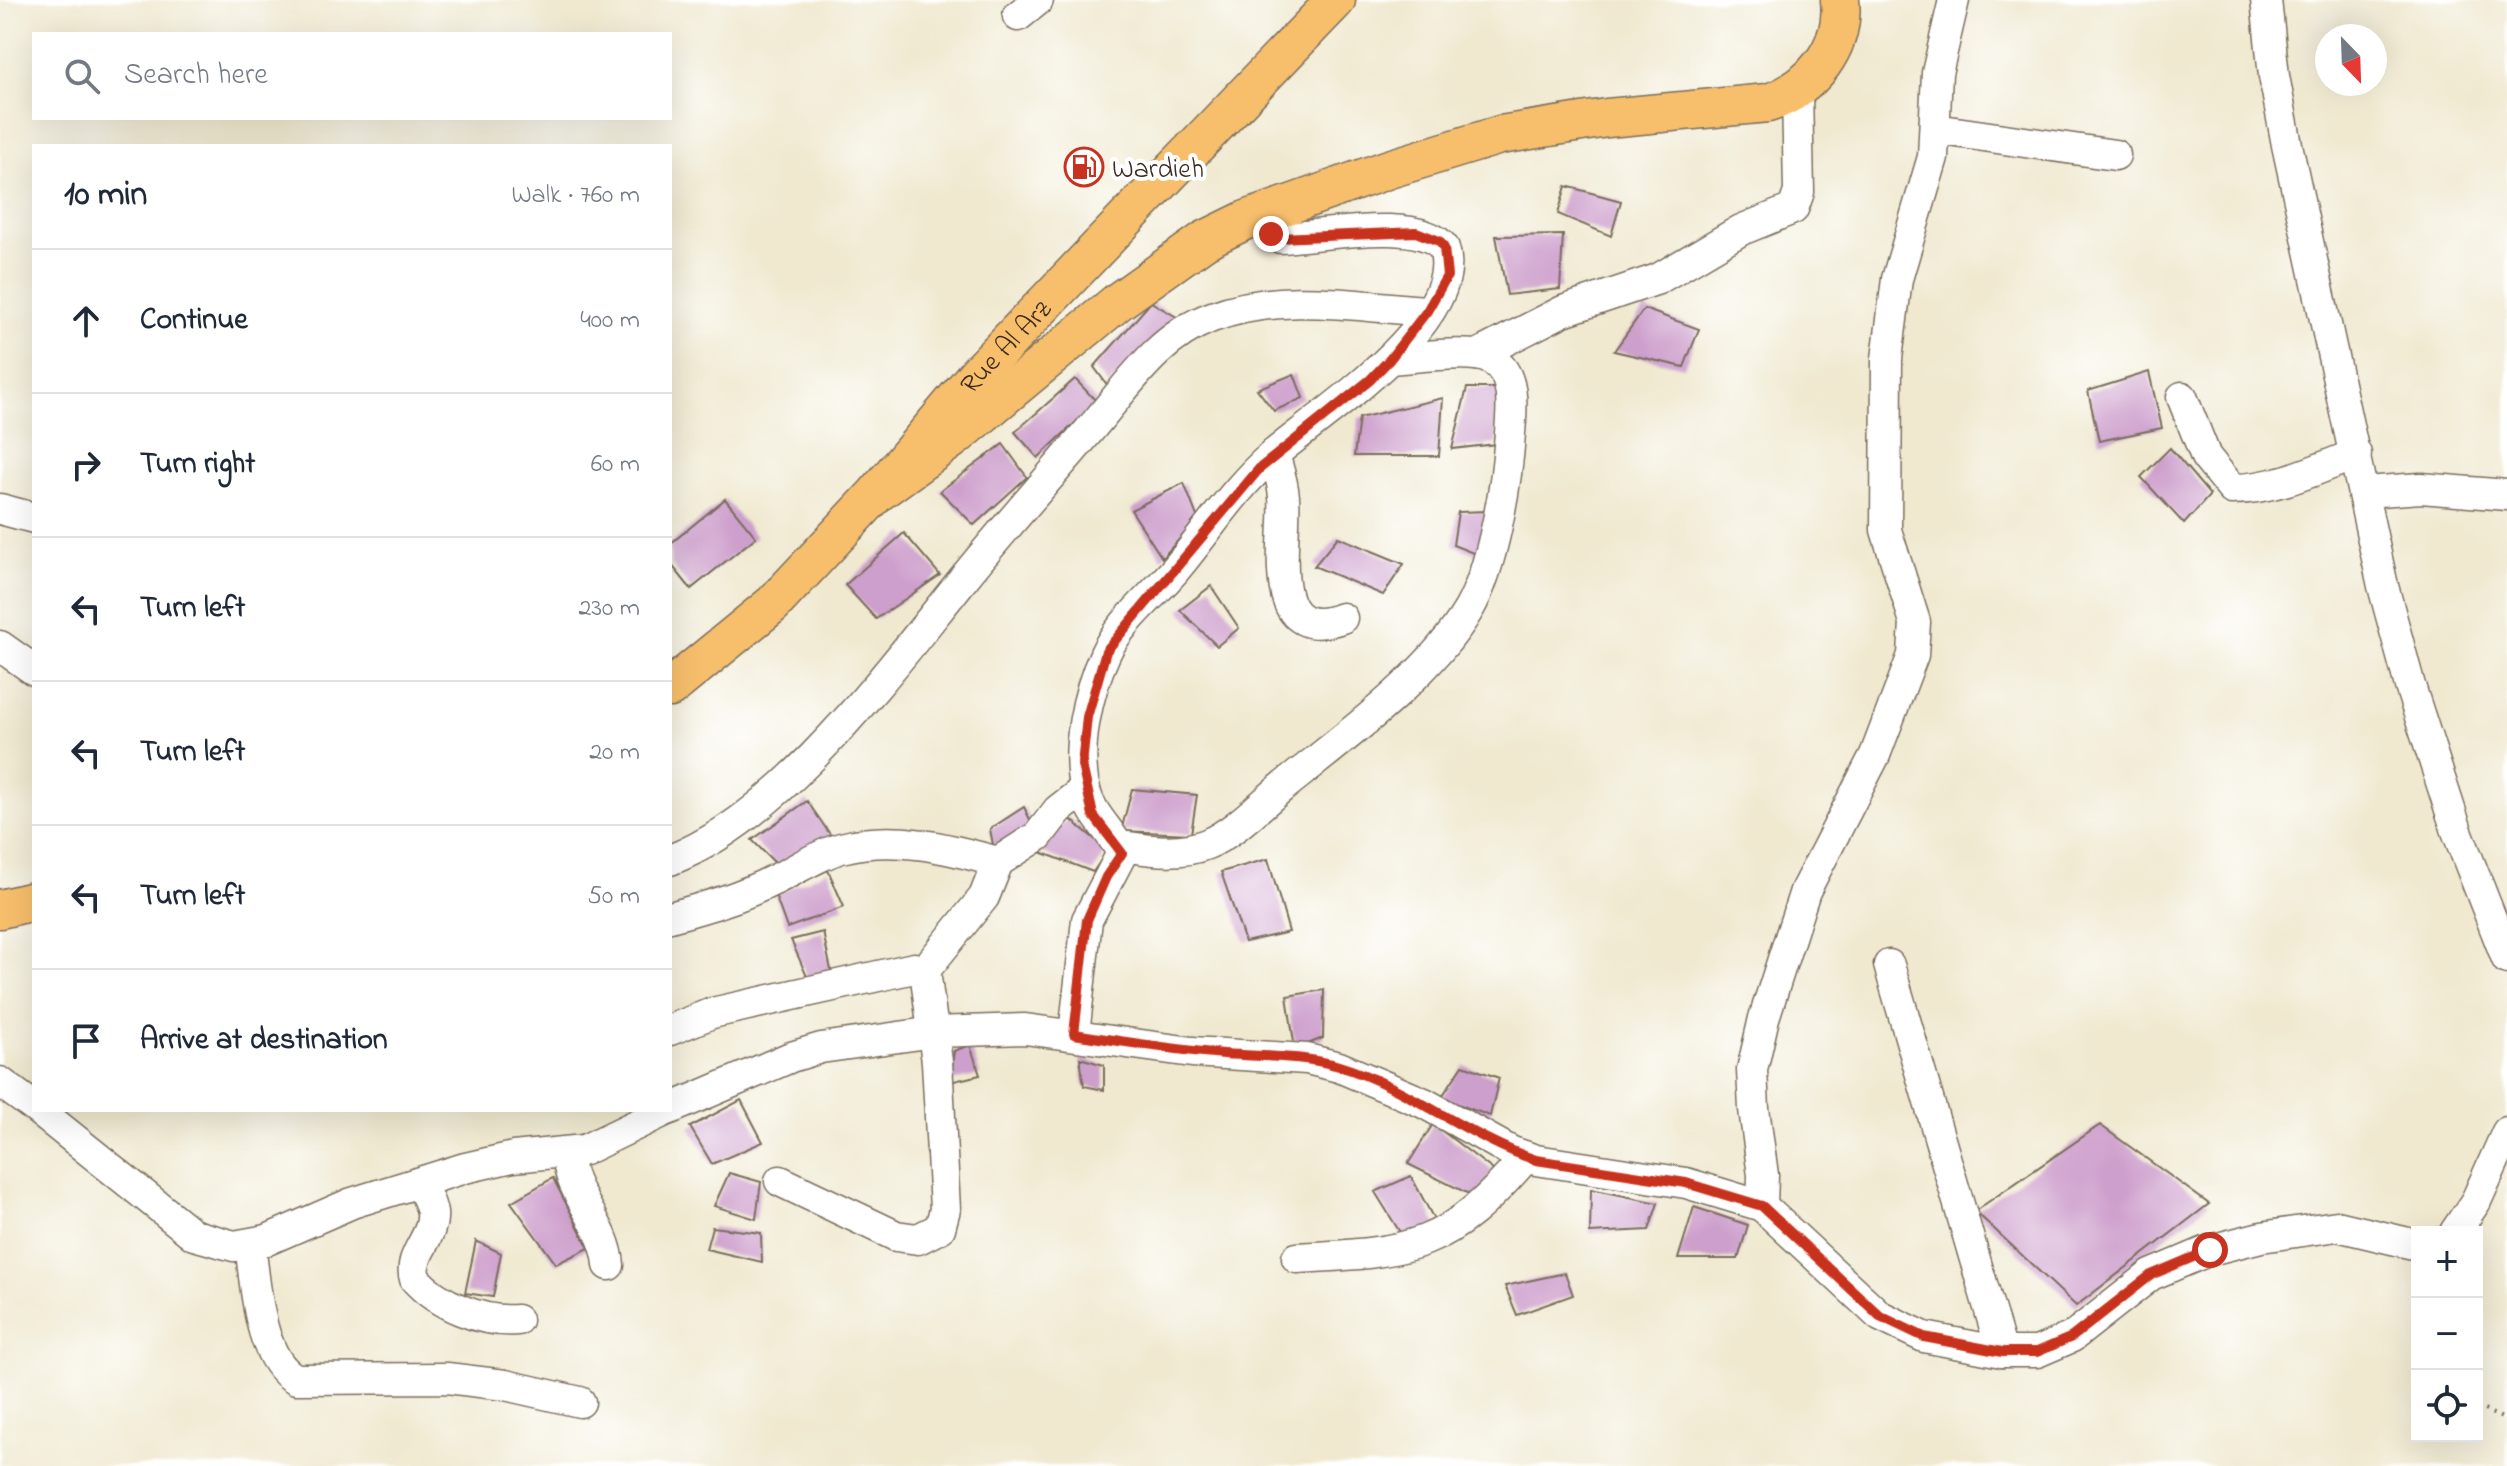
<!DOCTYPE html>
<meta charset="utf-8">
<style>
:root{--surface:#fff;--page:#f2f2f3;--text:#1f2937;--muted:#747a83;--line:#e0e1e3}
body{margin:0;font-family:"Indie Flower",sans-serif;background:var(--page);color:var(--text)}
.controls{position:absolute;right:24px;bottom:24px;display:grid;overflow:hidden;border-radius:0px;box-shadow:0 8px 32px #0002}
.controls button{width:72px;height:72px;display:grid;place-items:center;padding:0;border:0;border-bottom:2px solid var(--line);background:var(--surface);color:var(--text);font:40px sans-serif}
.compass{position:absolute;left:2315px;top:24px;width:72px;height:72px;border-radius:50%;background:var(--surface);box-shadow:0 8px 32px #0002;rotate:157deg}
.stop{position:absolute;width:24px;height:24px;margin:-18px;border:6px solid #c8321e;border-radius:50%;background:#fff}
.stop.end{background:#c8321e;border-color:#fff;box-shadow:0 2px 8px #0008}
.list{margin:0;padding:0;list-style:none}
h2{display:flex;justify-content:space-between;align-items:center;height:104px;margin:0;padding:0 32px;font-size:34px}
h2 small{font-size:26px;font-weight:400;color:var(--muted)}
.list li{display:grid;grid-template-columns:52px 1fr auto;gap:24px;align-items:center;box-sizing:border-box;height:144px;padding:0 32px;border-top:2px solid var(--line)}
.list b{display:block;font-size:30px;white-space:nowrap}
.list em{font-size:26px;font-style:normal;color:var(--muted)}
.icon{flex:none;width:44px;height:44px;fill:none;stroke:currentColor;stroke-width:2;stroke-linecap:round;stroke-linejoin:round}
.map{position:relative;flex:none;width:2507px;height:1466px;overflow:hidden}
.search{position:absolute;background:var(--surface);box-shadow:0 8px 32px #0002;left:32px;top:32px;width:640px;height:88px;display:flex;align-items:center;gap:20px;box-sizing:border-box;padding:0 28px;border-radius:0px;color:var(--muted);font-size:30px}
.panel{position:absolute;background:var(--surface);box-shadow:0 8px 32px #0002;left:32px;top:144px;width:640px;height:968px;border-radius:0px}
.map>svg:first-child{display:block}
.building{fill:#cd9fcc}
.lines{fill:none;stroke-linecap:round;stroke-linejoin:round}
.minor-casing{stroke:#7a6d5c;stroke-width:33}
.major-casing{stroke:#7a6d5c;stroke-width:41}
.path{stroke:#7a6d5c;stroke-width:4;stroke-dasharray:2 6;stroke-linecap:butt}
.minor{stroke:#fff;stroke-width:30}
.major{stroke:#f7bf6c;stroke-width:38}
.route{stroke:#c8321e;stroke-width:10}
.labels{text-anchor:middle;stroke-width:8;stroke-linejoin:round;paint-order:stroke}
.poi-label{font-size:28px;fill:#3b2a1e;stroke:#fff;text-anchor:start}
.street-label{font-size:28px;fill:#3b2a1e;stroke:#fff}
</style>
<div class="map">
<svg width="2507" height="1466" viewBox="0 0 2507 1466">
<rect width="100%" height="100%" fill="#fff"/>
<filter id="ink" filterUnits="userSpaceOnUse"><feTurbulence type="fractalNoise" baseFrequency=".0125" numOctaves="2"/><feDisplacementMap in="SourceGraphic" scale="16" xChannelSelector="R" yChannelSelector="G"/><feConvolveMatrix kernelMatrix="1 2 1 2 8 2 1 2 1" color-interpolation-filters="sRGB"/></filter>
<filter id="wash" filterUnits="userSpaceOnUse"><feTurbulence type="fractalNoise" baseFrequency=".006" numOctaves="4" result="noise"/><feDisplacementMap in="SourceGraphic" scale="32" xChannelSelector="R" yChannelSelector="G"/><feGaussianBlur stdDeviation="1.8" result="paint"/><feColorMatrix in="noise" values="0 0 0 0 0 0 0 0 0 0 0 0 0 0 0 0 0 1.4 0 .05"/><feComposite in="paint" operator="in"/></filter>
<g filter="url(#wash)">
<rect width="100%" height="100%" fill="#f0e9d0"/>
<g id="blocks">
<!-- building -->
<g class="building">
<path d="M1566,186L1621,201L1611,236L1558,214Z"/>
<path d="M1563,235L1560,289L1507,295L1496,236Z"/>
<path d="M1151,302L1180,319L1108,386L1094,367Z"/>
<path d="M1644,309L1699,329L1684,367L1614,351Z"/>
<path d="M2149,372L2162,428L2099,441L2088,391Z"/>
<path d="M1294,374L1303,398L1274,411L1257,389Z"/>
<path d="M1075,379L1097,402L1038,458L1015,432Z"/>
<path d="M1467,388H1500L1496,444L1452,449Z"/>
<path d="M1443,398L1439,456H1354L1359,418Z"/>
<path d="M1003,444L1027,477L974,525L940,491Z"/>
<path d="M2170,448L2210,495L2184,524L2141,477Z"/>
<path d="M1184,483L1198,519L1162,558L1131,510Z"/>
<path d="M725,499L756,537L691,589L670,563V544Z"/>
<path d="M1488,511L1478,555L1453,545L1458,512Z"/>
<path d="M904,533L940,575L876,619L845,585Z"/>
<path d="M1338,537L1404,564L1383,595L1314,566Z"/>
<path d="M1211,586L1239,628L1217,646L1180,610Z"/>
<path d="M1132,789L1197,795L1191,834L1121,831Z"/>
<path d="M807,801L834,840L777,865L752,840Z"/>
<path d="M1024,807L1034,828L994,850L990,829Z"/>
<path d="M1069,818L1108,850L1093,872L1038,851Z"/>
<path d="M1268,859L1289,932L1245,942L1221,872Z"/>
<path d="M828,870L844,907L787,928L775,895Z"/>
<path d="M823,932L832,975L808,979L791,940Z"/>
<path d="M1324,990L1323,1038L1295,1049L1287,996Z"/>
<path d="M970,1045L980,1075L950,1082L954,1051Z"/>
<path d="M1080,1058L1104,1065V1090L1084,1086Z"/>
<path d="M1463,1065L1499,1078L1490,1116L1441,1098Z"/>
<path d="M741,1100L763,1142L712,1164L690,1127Z"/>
<path d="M1433,1124L1493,1170L1477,1198L1408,1164Z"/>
<path d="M2100,1125L2209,1204L2076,1306L1975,1211Z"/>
<path d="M729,1173L761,1182L756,1219L714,1206Z"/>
<path d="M1411,1176L1437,1225L1406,1242L1375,1192Z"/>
<path d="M553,1178L589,1248L556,1264L511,1202Z"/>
<path d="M1591,1189L1658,1203L1649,1230L1590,1233Z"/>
<path d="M1694,1207L1748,1225L1738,1259H1678Z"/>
<path d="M712,1227L761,1233L762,1262L706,1249Z"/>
<path d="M476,1241L501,1253L493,1297L465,1293Z"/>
<path d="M1565,1273L1573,1295L1517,1315L1505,1286Z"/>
</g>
</g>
</g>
<g filter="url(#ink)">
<use href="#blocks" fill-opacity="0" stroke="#7a6d5c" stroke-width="2"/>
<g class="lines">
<defs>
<g id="minor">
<path d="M1954,0L1937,73L1933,157L1897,279L1887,359L1886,530L1915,622L1913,655L1875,755L1805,891L1764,1018L1752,1070L1754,1109L1763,1175L1762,1206L1880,1316L1924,1337L2002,1352H2037L2072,1337L2151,1275L2210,1250L2261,1237L2337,1226L2417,1245"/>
<path d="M2266,0L2274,76L2287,145L2383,586L2410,686L2457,831L2507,959"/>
<path d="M1018,16L1038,0"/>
<path d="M1935,129L2115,155"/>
<path d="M1477,355L1563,311L1658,279L1741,230L1793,209L1799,192L1797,91"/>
<path d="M2182,397L2206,457L2232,489C2276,489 2315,470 2356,454"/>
<path d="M1274,454C1278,468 1283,482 1284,497C1288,538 1261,647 1342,618"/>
<path d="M2365,492L2421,488L2507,495"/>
<path d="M0,509L34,518"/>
<path d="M0,646L34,670"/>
<path d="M1122,853C1111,830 1092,816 1085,791C1075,748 1087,693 1105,654C1119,623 1153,596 1175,570C1207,532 1235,487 1274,454C1320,415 1467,320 1444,248C1419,215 1318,237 1280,238L1268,230V211"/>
<path d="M670,860C783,817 889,670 964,578C1006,526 1050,477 1093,426C1129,384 1158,337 1212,317C1281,291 1355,306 1427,311"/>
<path d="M670,917C706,907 741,897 774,880C796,870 817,855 841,848C893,834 948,848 998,862"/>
<path d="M1889,965L2002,1352"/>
<path d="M670,1030L712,1013L914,968L925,970L984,897L998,862L1038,836L1058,810L1085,789"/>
<path d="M1074,1034L1087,920L1122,853L1129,847C1155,851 1182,854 1207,844C1233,833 1258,807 1280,789C1341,740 1429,677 1469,609C1493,567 1507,482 1510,433C1512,409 1516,374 1492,360C1473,348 1414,358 1390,359"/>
<path d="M0,1082L34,1107"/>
<path d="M670,1109L791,1057L821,1048L934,1032L1025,1029L1192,1052L1307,1059L1339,1067L1424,1103L1512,1152L1536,1160L1686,1183L1762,1206"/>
<path d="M38,1110L194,1235L234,1246L267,1240L352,1203L465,1168L513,1157L584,1150L667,1110"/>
<path d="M567,1153C569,1195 606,1224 609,1265"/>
<path d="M780,1181L896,1236L918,1239L940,1228L945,1209L937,1062L925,970"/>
<path d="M420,1183C424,1192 431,1203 432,1213C435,1237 407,1255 415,1279C438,1305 483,1323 517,1320"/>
<path d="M2455,1232L2476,1201L2507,1132"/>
<path d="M250,1245C256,1285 258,1359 296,1379L447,1378L505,1385L580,1402"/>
<path d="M1297,1258C1414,1252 1447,1249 1526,1157"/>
</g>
<g id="major">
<path d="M877,493L955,437L1119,301L1205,240L1246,220L1389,169L1500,135L1607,118L1768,103C1811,89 1845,48 1840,0"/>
<path id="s1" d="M670,688L773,604L877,493L977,374L1336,0"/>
<path d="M0,909L34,901"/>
</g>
</defs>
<!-- minor casing -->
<use href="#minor" class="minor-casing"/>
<!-- major casing -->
<use href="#major" class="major-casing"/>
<!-- path -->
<path class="path" d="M2477,1407L2507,1420"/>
<!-- minor -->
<use href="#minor" class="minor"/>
<!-- major -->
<use href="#major" class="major"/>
</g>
</g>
<g class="lines" filter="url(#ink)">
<!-- route -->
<path class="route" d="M1271,234L1280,238L1416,232L1439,241L1444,248L1447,276L1427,311L1390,359L1370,380L1259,469L1106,651L1087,717L1082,765L1093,815L1122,853L1106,877L1087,920L1074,1034C1124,1042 1174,1050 1224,1054C1263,1057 1301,1055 1339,1066C1409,1087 1467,1137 1536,1160L1686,1183L1762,1206L1880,1316L1924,1337L2002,1352H2037L2072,1337L2151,1275L2210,1250"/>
</g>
<!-- icons -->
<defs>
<symbol id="fuel-ring" viewBox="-11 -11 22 22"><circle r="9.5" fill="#fff" stroke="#c8321e" stroke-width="1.5"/><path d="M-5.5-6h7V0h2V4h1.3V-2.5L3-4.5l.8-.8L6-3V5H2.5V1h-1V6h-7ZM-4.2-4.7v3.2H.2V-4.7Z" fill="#c8321e"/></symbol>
</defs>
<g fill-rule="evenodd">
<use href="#fuel-ring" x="1062" y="145" width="44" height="44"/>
</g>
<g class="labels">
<!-- poi labels -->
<g class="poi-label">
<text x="1112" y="177">Wardieh</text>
</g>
<!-- street labels -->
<g class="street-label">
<text dy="10" stroke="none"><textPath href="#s1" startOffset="480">Rue Al Arz</textPath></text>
</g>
</g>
</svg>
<div class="controls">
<button>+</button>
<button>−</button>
<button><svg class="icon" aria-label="locate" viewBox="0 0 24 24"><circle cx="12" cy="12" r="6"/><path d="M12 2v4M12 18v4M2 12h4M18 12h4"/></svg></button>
</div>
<svg class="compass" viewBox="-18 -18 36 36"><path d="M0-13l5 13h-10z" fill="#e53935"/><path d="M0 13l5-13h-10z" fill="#747a83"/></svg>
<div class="stop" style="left:2210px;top:1250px"></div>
<div class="stop end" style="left:1271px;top:234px"></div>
<div class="search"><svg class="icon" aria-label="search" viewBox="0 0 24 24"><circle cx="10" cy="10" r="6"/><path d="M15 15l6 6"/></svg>Search here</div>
<section class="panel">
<h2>10 min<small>Walk · 760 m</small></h2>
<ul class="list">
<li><svg class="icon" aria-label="ahead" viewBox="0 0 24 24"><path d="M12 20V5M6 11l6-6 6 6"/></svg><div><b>Continue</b></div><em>400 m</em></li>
<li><svg class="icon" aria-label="right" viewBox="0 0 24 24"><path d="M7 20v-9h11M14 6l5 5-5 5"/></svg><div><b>Turn right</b></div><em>60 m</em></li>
<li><svg class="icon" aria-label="left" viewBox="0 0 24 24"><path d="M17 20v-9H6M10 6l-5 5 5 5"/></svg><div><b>Turn left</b></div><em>230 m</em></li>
<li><svg class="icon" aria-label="left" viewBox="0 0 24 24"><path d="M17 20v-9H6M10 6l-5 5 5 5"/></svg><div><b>Turn left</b></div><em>20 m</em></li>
<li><svg class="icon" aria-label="left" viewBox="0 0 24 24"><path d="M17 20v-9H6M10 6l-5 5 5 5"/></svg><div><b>Turn left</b></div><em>50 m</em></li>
<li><svg class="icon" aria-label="arrive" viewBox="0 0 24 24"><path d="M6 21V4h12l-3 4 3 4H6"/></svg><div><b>Arrive at destination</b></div></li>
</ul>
</section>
</div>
